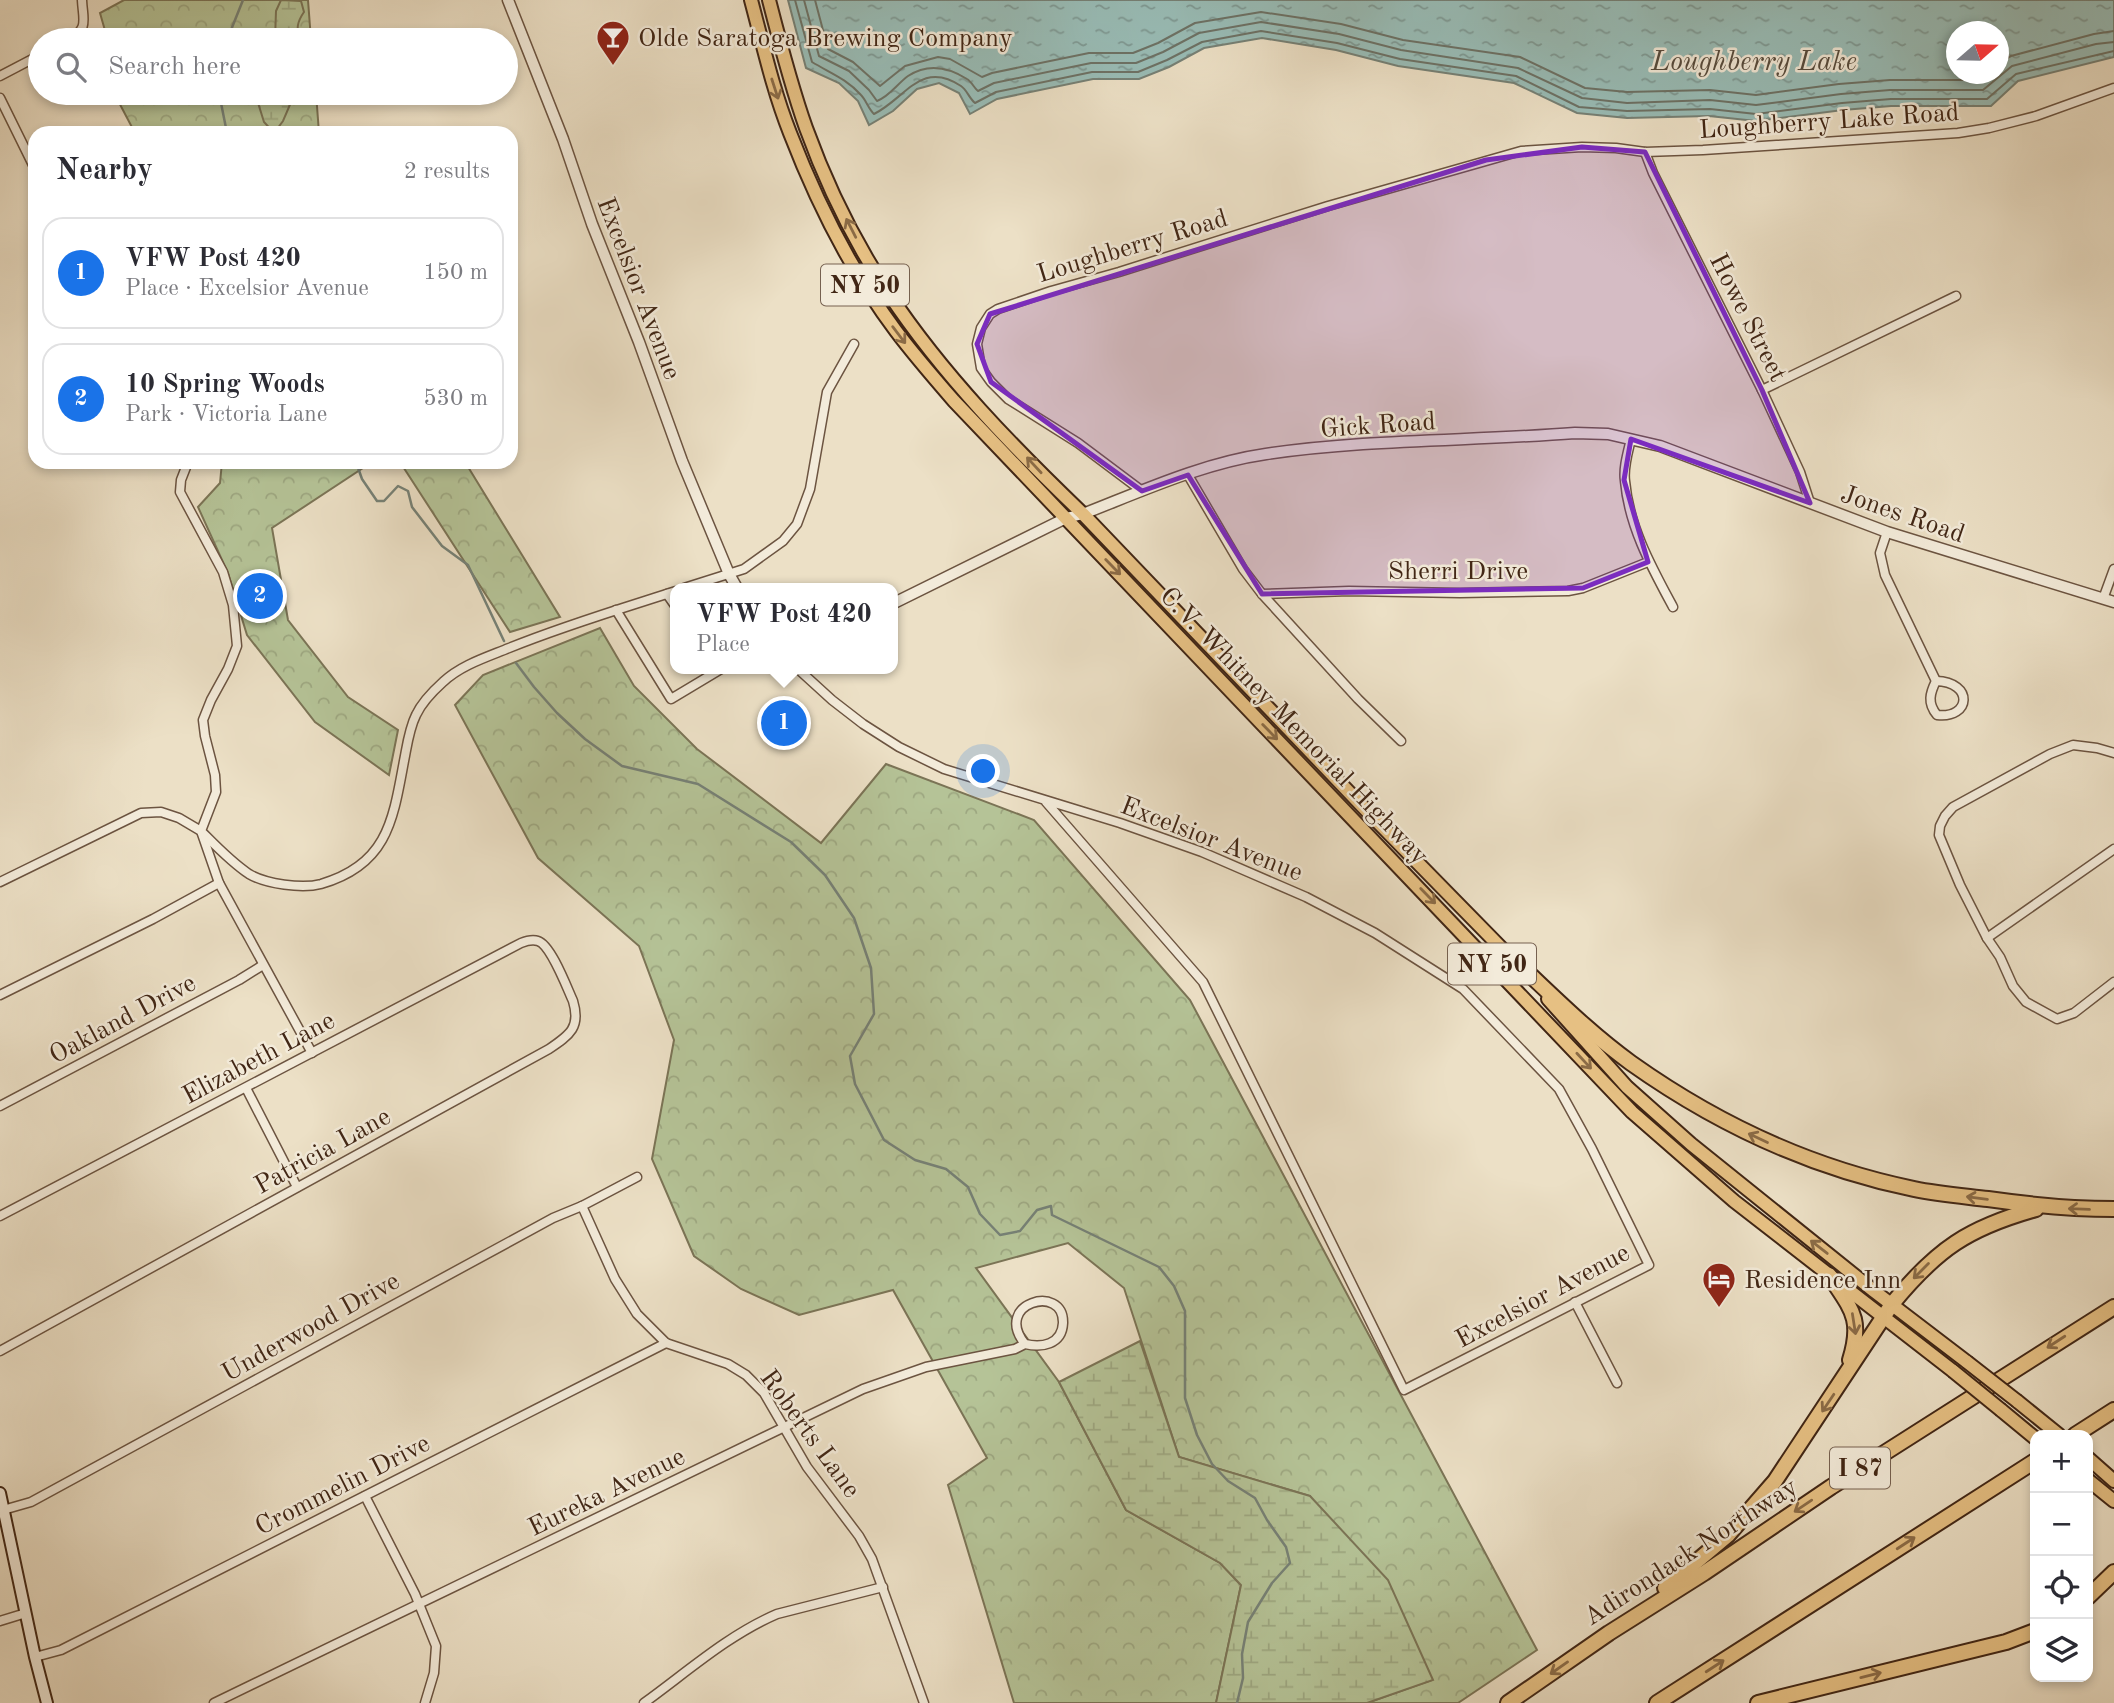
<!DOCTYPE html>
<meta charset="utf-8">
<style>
:root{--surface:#fff;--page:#f7f7f7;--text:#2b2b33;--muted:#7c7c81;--line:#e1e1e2;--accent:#1a73e8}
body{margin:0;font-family:"Old Standard TT",serif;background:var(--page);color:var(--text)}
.controls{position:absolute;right:21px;bottom:21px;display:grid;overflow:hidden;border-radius:14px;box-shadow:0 4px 10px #0003}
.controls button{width:63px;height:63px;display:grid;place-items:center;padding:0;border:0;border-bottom:2px solid var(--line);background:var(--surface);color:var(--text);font:35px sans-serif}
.compass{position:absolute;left:1946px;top:21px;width:63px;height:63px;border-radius:50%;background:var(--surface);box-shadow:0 4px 10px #0003;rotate:70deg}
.you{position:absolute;left:984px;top:772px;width:24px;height:24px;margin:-18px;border:5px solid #fff;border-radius:50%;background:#1a73e8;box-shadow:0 0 0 10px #1a73e833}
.badge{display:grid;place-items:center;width:46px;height:46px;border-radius:50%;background:var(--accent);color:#fff;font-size:23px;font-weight:700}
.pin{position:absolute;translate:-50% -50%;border:4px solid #fff;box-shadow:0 2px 7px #0006}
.popup{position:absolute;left:670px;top:583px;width:228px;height:91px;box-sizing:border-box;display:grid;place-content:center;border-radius:14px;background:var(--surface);filter:drop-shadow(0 2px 5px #0005);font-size:23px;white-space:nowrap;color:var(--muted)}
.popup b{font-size:26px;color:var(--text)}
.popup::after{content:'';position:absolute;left:50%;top:100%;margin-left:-14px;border:14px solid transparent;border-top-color:var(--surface)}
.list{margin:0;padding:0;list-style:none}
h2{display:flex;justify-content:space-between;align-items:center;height:91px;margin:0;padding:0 28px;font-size:30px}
h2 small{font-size:23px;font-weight:400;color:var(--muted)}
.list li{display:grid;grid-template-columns:46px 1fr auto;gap:21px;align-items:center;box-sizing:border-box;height:112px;margin:0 14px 14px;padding:0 14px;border:2px solid var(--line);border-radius:21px}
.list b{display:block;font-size:26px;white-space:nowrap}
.list p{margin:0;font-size:23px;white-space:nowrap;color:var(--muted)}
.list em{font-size:23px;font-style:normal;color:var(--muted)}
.icon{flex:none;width:38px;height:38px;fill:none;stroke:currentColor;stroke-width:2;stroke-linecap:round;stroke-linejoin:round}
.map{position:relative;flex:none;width:2114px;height:1703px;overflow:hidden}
.search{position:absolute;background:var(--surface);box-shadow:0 4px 10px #0003;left:28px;top:28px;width:490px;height:77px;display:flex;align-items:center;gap:18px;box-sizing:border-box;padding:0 24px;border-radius:38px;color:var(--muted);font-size:26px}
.panel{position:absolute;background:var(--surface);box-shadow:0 4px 10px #0003;left:28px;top:126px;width:490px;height:343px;border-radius:21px}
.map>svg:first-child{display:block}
.forest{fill:url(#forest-crowns);stroke:#7b7456;stroke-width:2}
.wetland{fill:url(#wetland-marsh);stroke:#7b7456;stroke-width:2}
.water{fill:url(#water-ripples);stroke:#768176;stroke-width:2;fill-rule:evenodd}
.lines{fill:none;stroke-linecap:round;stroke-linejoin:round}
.shore{stroke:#6d7266;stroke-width:2}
.stream{stroke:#768176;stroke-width:2.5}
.minor-casing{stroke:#6c5441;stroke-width:11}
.tertiary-casing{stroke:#6c5441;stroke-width:13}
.secondary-casing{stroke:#412615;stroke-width:14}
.trunk-casing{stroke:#412615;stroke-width:16}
.motorway-casing{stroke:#412615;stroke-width:18}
.minor{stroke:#f3ebda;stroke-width:8}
.tertiary{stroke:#f3ebda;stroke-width:10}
.secondary{stroke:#f3ebda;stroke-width:10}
.trunk{stroke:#e6c083;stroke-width:12}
.motorway{stroke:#e6c083;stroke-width:14}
.trunk-bridge-casing{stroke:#412615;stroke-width:16;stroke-linecap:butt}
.trunk-bridge{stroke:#e6c083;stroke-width:12}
.oneway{stroke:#8b6b46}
.marked{fill:#7b2cbf;fill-opacity:0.2;stroke:#7b2cbf;stroke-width:5;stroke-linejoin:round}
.labels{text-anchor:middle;stroke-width:5;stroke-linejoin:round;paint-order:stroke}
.shield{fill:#f3ebda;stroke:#766150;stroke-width:2}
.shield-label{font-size:24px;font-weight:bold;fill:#412615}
.poi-label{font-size:26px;fill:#412615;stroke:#f3ebda;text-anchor:start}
.street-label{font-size:26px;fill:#412615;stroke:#f3ebda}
.water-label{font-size:28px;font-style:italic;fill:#574c3e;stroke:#f3ebda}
</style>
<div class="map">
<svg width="2114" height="1703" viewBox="0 0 2114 1703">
<defs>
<pattern id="forest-crowns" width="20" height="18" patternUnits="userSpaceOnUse" patternTransform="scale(1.75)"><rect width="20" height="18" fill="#b5c397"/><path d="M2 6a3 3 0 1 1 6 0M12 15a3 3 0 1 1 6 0" fill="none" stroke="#9da781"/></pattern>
<pattern id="wetland-marsh" width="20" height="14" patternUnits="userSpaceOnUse" patternTransform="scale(1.75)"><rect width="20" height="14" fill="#b5c397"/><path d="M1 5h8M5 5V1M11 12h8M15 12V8" fill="none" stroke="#9da781"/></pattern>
<pattern id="water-ripples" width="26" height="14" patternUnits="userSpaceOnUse" patternTransform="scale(1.75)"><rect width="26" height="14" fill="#99bdb7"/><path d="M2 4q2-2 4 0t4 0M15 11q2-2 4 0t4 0" fill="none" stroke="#7e9994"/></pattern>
</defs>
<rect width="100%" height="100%" fill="#ece0c6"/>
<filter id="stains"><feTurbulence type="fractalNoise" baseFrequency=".00286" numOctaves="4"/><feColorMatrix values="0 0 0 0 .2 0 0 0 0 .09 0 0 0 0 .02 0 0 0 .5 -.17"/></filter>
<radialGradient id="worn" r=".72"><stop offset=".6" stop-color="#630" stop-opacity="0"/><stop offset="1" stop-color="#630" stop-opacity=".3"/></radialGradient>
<!-- forest -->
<g class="forest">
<path d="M124,0H308L311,40H97L106,34L100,13Z"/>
<path d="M114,93H316L319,133H135Z"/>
<path d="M222,462H372L272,528L288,620L348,697L398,730L389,775L315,722L247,635L228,573L198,507L220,483Z"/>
<path d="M400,462H465L560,617L510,632Z"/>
<path d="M600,628L634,686L697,749L821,843L886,764L1034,820L1190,1000L1537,1650L1458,1703H1367L1432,1680L1310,1496L1179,1457L1124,1288L1068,1243L976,1268L1059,1382L1126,1510L1220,1563L1241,1585L1216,1703H1014L948,1485L987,1458L893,1290L799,1315L741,1289L694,1256L652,1159L674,1040L639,946L538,858L455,705L483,675Z"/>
</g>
<!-- wetland -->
<g class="wetland">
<path d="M281,0L301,1L304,12C297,22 296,29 300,40H275L276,11Z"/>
<path d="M255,93H295L283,121L274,133L264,122Z"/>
<path d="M1140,1341L1179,1457L1310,1496L1388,1580L1433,1680L1367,1703H1216L1241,1585L1220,1563L1126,1510L1059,1382Z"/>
</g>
<!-- water -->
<path class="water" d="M788,0H2114V57L2018,81L1991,106H1891L1843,110L1756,121L1709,116L1627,118L1577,113L1514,83L1398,66L1336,50L1262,38L1204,48L1169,67L1139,79H1093L997,99L970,114L959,93L939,83L917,89L893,111L869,125L858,101L839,83L806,68ZM1956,32H1998V74H1956Z"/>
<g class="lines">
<!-- shore -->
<g class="shore">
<path d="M795,0L812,62C830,73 847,79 861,95C866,100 868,108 874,114C905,99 921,59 961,86C967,90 969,98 975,103L996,92L1092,72H1138L1167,60L1202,42L1261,31L1337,43L1400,59L1516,76L1579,107L1627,111L1710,109L1756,114L1842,103L1891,99H1987L2016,74L2114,51"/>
<path d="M804,0L819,56L849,71L869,90L877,101C890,96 897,84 908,76C928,63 948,67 967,79C972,82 974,88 978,91L994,83L1091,63H1136L1163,52L1199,33L1261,22L1339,34L1401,50L1518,68L1582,98L1627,103L1710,100L1756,105L1841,94L1890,90H1983L2012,66L2096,44L2114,42"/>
<path d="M815,0L828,49L853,62L880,86L905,66L938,57L950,59L982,77L992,73L1089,53H1133L1158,43L1195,23L1261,12L1341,24L1403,40L1520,57L1585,88L1627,92L1710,90L1756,95L1839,84L1890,80H1979L1986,74"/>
<path d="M1998,63L2011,56L2094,34L2114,31"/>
</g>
<!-- stream -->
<g class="stream">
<path d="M227,40L243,0"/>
<path d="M219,93L227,133"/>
<path d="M265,133L269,129"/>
<path d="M356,462L362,479L377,501H384L398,486L408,491L412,507L442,546L468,565L504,641"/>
<path d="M516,663L534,687L557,713L585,739L622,766L698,784L791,842L825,875L854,918L871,968L874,1014L850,1056L855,1084L884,1140L915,1160L946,1169L968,1187L980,1214L1000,1235L1020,1231L1037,1210L1051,1206L1052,1215L1159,1267L1174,1286L1185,1311V1398L1197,1435L1212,1464L1228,1481L1255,1498L1267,1520L1286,1547L1290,1563L1272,1583L1248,1622L1242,1654L1243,1678L1237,1703"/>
</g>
<defs>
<g id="minor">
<path d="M69,40C89,28 83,21 82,0"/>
<path d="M0,76L40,55"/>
<path d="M0,98L35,169"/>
<path d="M1645,152L1653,173L1762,390L1800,472L1810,503"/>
<path d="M1762,390L1956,296"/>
<path d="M1631,439C1628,452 1623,468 1625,481C1629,527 1652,568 1673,607"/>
<path d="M188,462L181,480L180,492L223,572L233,605L237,646L228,669L211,700L203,720L205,736L215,775L216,792L201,831C216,846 231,862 249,874C266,884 302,889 321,884C387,865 393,821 404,761C407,746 409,729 416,715C422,702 433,691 443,682C461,665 487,657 509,648C563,626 620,609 676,591"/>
<path d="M1188,475L1243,569L1262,594L1358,699L1401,741"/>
<path d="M1142,491L1078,443L1008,399L991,382L981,368L977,344L981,328L990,314L998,309L1051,291L1119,272L1328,206L1521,151L1582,147L1616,148L1645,152L1703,150L1958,133L1989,128L2036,116L2114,88"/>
<path d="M1887,532L1880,553L1885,575L1936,681"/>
<path d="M684,588L744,569L783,541L797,524L810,489L827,392L854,344"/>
<path d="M667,594L676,607"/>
<path d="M1262,594L1349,591L1460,593L1568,591L1583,588L1648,562"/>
<path d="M2103,599L2114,569"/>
<path d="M616,610L671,699L721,669"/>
<path d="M798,669L832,700L863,724L899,747L944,769L1120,823L1202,852L1306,897L1375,933L1463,989L1559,1089L1592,1149L1649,1265L1404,1390L1203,982L1046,802"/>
<path d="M1936,681C1974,682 1971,719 1937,715C1927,703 1930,693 1936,681Z"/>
<path d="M2114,753L2097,748L2073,745L2050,754L1953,807L1945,816L1940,826L1939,835L1960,885L1987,938L2000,957L2013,986L2026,1002L2057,1019L2074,1013L2114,982"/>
<path d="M0,882L141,813L161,812L179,818L201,831L219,883L312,1053"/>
<path d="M1987,938L2114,849"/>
<path d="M0,995L153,919L219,883"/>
<path d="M246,1088L297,1187"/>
<path d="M0,1106L239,980L263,965"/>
<path d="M582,1206L615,1279L637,1314L666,1343L728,1364L746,1375L764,1393L807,1467L859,1536L872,1559L924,1703"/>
<path d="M0,1216L521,943C526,941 532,939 538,941C551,945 567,988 573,1001C581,1027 570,1035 549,1049L0,1351"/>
<path d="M1575,1302L1617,1383"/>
<path d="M365,1496L415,1594L436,1646L434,1673L425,1703"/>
<path d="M3,1510L31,1502L553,1218L582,1206L637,1177"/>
<path d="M0,1621L26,1613"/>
<path d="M35,1657L61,1650L666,1343"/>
<path d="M214,1703L863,1389L926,1367L1015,1349L1025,1344C1041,1348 1062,1345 1063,1323C1064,1283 992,1303 1025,1344"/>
<path d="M644,1703C687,1672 728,1635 777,1614L883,1587"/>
</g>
<g id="tertiary">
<path d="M508,0L563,139L592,224L639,342L682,461L729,574L737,588"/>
<path d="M892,604L1066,518L1083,514C1142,491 1203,463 1266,454C1368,439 1473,441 1575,433L1608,434L1660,446L1887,532L2114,602"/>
</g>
<path id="secondary" d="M0,1493L35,1657L47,1703"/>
<g id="trunk">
<path d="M751,0C763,45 773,90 790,133C817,203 851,271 896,331C914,355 934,378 954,401L1632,1112L1734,1201L1953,1371"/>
<path d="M769,0C780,43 791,86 806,128C827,186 855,243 889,294C943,375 1013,447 1083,514L1366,810L1517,964"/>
<path d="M1548,999L1627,1087L1691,1144L1874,1291L1967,1362"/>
<path d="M2017,1401L2059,1435"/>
<path d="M2001,1410L2035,1438"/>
<path d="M2088,1458L2114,1481"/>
<path d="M2088,1480L2114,1501"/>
</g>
<g id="motorway">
<path d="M1512,958C1551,994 1588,1032 1631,1063C1717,1124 1811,1168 1914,1189C1938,1194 1963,1196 1988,1199C2030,1205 2071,1209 2114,1209"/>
<path d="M1829,1275C1851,1309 1863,1318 1850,1360"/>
<path d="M2075,1435L2114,1410"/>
<path d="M1665,1588L1728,1535L1775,1481L1892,1304C1937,1249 1968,1228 2036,1209"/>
<path d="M2088,1597L2114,1572"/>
<path d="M1508,1703L1609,1633L1704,1573L1831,1487L2114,1307"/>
<path d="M1657,1703L2035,1461"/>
<path d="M1758,1703L2006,1642L2035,1631"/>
</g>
</defs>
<!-- minor casing -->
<use href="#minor" class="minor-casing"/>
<!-- tertiary casing -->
<use href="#tertiary" class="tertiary-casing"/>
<!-- secondary casing -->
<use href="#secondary" class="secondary-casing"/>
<!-- trunk casing -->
<use href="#trunk" class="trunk-casing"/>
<!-- motorway casing -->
<use href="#motorway" class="motorway-casing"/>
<!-- minor -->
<use href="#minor" class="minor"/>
<!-- tertiary -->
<use href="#tertiary" class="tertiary"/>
<!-- secondary -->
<use href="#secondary" class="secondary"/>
<!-- trunk -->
<use href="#trunk" class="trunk"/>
<!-- motorway -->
<use href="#motorway" class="motorway"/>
<defs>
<g id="trunk-bridge">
<path d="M1967,1362L2017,1401"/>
<path d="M1953,1371L2001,1410"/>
</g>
</defs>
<!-- trunk-bridge casing -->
<use href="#trunk-bridge" class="trunk-bridge-casing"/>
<!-- trunk-bridge -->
<use href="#trunk-bridge" class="trunk-bridge"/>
</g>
<!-- one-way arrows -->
<defs><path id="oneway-shaft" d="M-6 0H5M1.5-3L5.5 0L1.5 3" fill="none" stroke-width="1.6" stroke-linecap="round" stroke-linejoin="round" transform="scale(1.75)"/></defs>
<g class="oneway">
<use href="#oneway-shaft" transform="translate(775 89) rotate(72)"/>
<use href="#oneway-shaft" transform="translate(851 228) rotate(-117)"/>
<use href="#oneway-shaft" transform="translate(899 335) rotate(53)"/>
<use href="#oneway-shaft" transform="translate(1034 465) rotate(-133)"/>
<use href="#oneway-shaft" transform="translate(1113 567) rotate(46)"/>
<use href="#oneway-shaft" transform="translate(1270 732) rotate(46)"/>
<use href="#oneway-shaft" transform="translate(1428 896) rotate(46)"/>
<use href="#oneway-shaft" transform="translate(1584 1061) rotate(47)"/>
<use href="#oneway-shaft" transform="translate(1758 1138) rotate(-155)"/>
<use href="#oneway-shaft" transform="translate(1977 1198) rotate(-173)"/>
<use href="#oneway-shaft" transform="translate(2079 1209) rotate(-178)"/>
<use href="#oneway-shaft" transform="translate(1819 1247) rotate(-142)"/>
<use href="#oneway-shaft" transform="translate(1921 1271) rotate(135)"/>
<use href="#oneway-shaft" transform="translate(1854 1324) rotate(81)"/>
<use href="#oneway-shaft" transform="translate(2056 1342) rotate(147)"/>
<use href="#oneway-shaft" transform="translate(1828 1403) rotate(124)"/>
<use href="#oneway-shaft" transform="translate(1803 1506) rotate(146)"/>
<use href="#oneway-shaft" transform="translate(1906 1543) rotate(-33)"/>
<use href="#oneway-shaft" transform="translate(1715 1666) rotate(-33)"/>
<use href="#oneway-shaft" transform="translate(1559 1668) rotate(145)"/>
<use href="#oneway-shaft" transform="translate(1871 1675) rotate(-14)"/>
</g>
<!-- marked area -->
<path class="marked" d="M1582,147L1645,152L1762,390L1810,503L1631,439L1624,480L1648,562L1583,588L1262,594L1188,475L1142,491L991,382L977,344L990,314L1486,160Z"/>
<!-- icons -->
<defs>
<symbol id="bar-pin" viewBox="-11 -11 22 30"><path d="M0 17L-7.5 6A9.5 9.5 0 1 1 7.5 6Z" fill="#8f2418" stroke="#f3ebda"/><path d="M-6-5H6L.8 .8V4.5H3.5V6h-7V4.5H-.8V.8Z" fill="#fff"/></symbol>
<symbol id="hotel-pin" viewBox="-11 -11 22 30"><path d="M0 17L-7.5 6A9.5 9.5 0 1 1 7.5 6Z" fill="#8f2418" stroke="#f3ebda"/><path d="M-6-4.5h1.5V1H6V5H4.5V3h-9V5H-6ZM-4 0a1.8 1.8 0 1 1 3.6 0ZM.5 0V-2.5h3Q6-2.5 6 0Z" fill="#fff"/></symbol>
</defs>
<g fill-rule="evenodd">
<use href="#bar-pin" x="594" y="18" width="38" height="52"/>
<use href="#hotel-pin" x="1700" y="1260" width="38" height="52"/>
</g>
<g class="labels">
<!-- shield labels -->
<g class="shield">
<rect x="821" y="264.5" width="88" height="41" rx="5"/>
<rect x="1448" y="943.5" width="88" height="41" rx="5"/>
<rect x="1830" y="1447.5" width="60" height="41" rx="5"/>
</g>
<g class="shield-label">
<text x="865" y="293">NY 50</text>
<text x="1492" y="972">NY 50</text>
<text x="1860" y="1476">I 87</text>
</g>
<!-- poi labels -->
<g class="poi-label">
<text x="638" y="46">Olde Saratoga Brewing Company</text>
<text x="1744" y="1288">Residence Inn</text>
</g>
<!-- street labels -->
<g class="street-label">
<text transform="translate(1829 120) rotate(-4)" y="9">Loughberry Lake Road</text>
<text transform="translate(1132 245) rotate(-17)" y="9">Loughberry Road</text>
<text transform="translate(640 288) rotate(69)" y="9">Excelsior Avenue</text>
<text transform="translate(1749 317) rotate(63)" y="9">Howe Street</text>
<text transform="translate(1378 424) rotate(-4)" y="9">Gick Road</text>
<text transform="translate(1903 513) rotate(19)" y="9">Jones Road</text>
<text x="1458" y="579">Sherri Drive</text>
<text transform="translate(1295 725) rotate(46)" y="9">C.V. Whitney Memorial Highway</text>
<text transform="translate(1212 838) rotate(21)" y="9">Excelsior Avenue</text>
<text transform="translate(122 1018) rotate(-28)" y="9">Oakland Drive</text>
<text transform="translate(258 1057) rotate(-28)" y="9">Elizabeth Lane</text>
<text transform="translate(322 1150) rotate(-29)" y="9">Patricia Lane</text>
<text transform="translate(1542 1295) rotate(-28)" y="9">Excelsior Avenue</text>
<text transform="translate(310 1326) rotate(-29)" y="9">Underwood Drive</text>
<text transform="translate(811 1433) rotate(54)" y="9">Roberts Lane</text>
<text transform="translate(342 1484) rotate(-27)" y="9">Crommelin Drive</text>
<text transform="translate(606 1491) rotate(-26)" y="9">Eureka Avenue</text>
<text transform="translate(1690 1551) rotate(-33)" y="9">Adirondack Northway</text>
</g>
<!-- water labels -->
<g class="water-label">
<text x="1754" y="70">Loughberry Lake</text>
</g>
</g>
<rect width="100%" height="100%" filter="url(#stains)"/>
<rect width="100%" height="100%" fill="url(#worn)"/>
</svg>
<div class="controls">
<button>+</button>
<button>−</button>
<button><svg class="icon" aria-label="locate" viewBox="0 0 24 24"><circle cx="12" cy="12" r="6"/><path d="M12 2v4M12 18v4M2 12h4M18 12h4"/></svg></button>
<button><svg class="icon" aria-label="layers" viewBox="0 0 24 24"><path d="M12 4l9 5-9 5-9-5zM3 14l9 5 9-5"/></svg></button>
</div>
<svg class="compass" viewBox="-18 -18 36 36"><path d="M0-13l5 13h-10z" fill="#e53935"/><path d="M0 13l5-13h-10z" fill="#7c7c81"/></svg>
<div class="you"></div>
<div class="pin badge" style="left:784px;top:723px">1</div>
<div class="popup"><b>VFW Post 420</b>Place</div>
<div class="pin badge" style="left:260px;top:596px">2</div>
<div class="search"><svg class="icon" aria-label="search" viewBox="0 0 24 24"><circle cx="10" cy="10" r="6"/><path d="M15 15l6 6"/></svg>Search here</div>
<section class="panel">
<h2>Nearby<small>2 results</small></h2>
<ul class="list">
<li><span class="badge">1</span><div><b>VFW Post 420</b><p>Place · Excelsior Avenue</p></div><em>150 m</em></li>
<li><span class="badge">2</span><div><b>10 Spring Woods</b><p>Park · Victoria Lane</p></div><em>530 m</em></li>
</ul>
</section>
</div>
